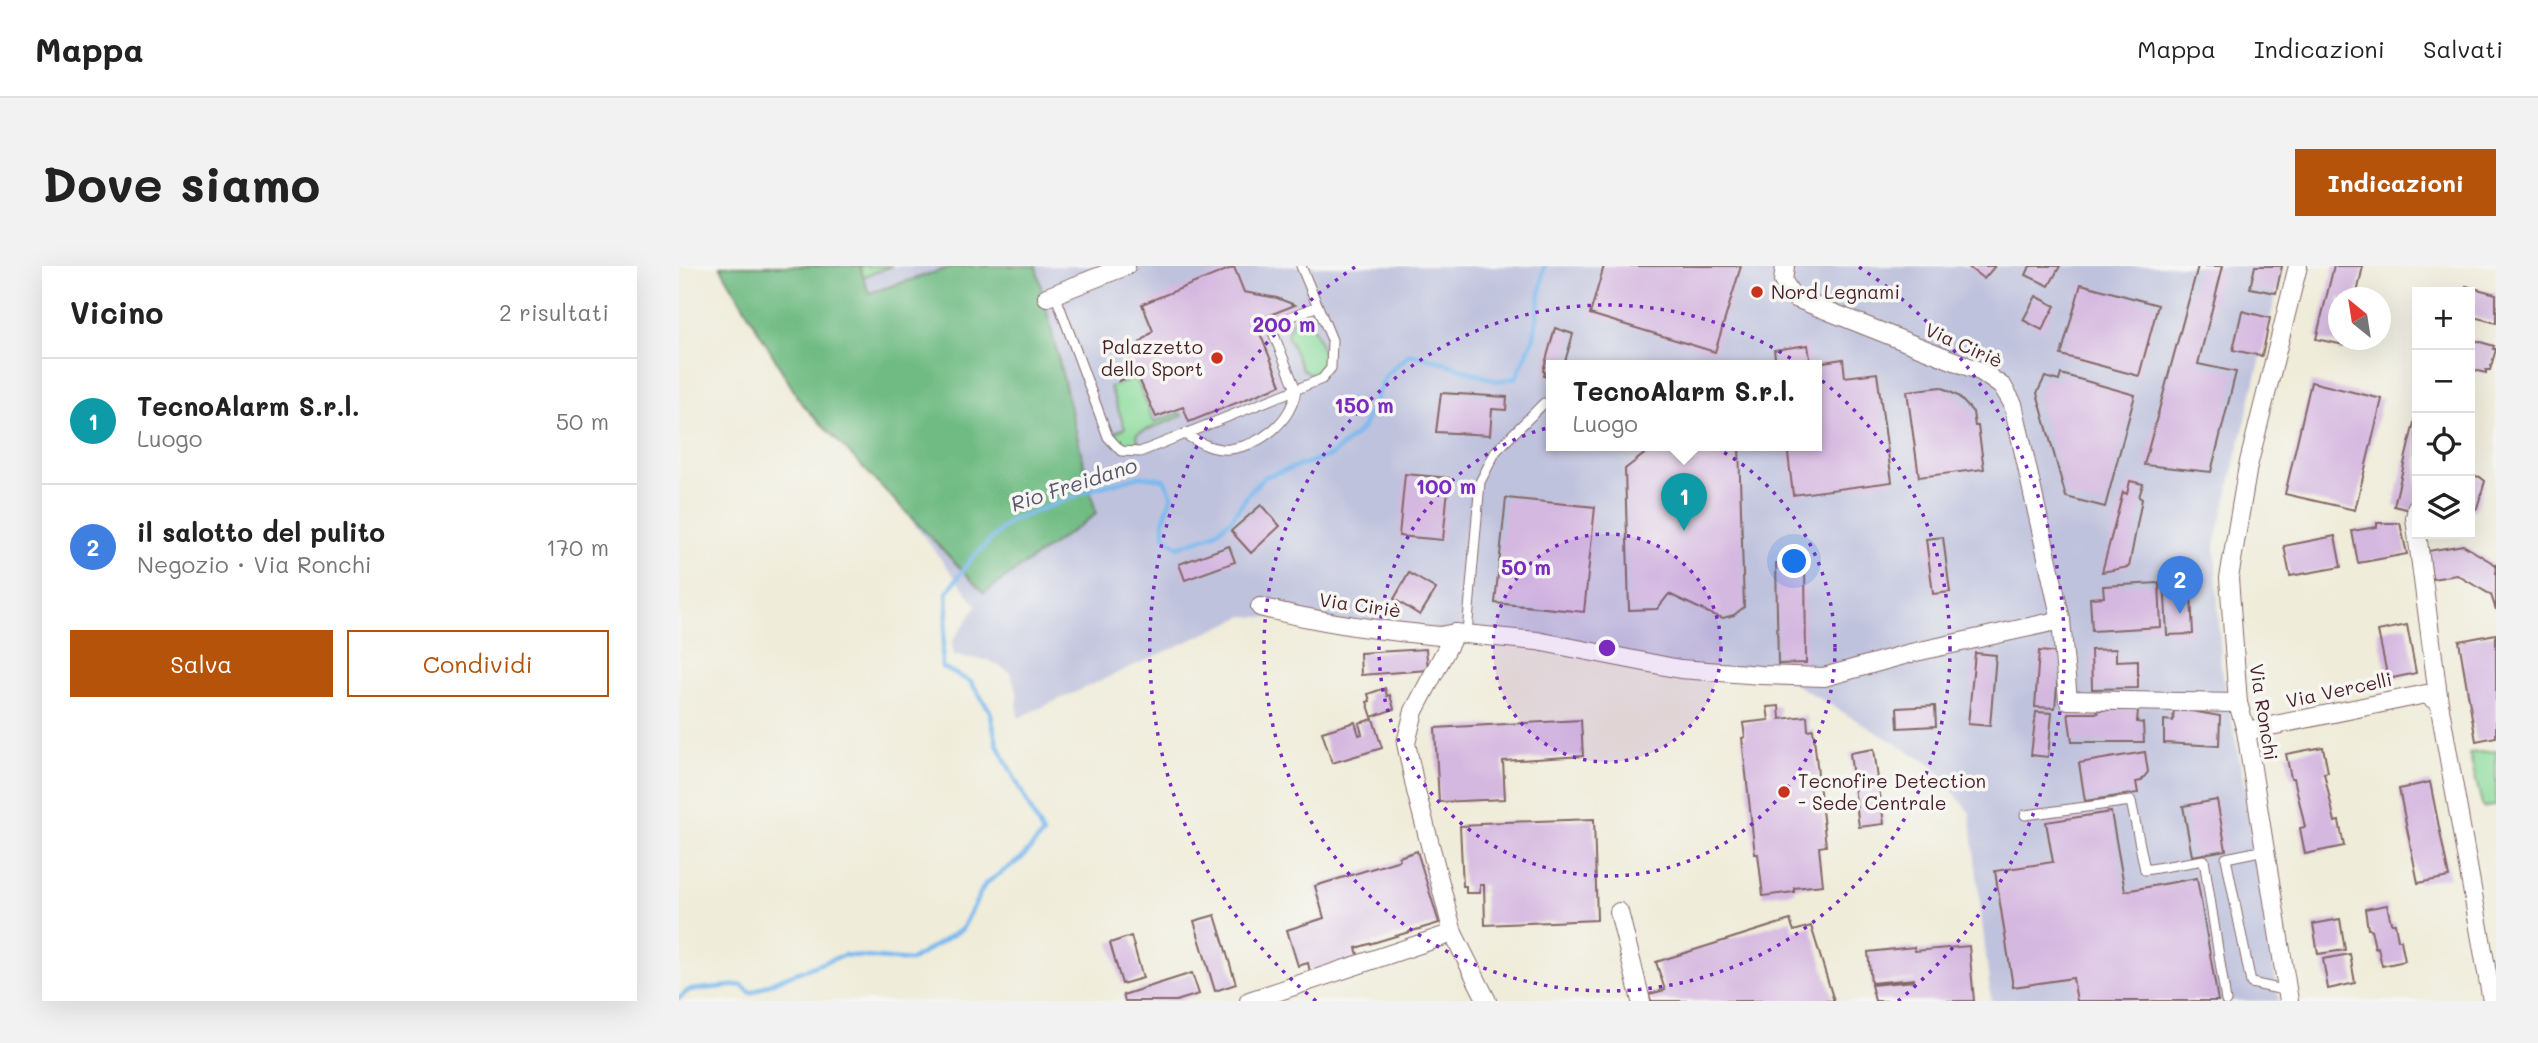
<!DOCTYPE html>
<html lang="it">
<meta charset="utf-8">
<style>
:root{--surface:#fff;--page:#f2f2f2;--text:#222;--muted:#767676;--line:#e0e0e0;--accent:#b45309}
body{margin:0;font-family:Mali,sans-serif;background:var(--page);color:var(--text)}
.controls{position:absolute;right:21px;top:21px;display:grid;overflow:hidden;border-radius:0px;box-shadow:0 7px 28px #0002}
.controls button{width:63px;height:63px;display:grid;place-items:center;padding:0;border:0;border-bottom:2px solid var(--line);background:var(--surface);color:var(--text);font:35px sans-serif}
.compass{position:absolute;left:1649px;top:21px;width:63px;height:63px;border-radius:50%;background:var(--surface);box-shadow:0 7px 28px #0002;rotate:330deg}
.you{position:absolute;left:1116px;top:296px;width:24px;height:24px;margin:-18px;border:5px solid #fff;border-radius:50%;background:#1a73e8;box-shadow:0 0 0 10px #1a73e833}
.badge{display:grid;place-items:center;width:46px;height:46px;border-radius:50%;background:var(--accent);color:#fff;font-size:23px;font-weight:700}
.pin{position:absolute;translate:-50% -58px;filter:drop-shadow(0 2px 4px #0008)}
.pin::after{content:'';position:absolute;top:37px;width:24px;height:21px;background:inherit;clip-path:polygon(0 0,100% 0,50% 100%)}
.popup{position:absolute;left:867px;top:94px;width:276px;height:91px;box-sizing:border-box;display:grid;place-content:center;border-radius:0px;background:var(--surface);filter:drop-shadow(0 2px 5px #0005);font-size:23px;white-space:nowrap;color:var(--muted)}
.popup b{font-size:26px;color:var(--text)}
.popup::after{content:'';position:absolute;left:50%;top:100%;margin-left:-14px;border:14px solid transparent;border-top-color:var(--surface)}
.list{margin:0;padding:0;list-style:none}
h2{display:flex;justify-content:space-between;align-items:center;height:91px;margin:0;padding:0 28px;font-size:30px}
h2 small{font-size:23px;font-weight:400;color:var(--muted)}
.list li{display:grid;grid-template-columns:46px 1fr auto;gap:21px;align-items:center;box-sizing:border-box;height:126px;padding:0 28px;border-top:2px solid var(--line)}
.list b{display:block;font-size:26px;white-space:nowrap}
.list p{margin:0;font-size:23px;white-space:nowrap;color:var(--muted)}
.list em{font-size:23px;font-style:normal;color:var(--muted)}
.actions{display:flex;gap:14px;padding:21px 28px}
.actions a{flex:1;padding:16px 0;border:2px solid var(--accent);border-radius:0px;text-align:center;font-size:24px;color:var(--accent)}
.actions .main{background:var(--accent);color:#fff}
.icon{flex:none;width:38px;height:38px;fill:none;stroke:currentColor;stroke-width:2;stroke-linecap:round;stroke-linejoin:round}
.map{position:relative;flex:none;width:1817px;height:735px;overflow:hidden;border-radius:0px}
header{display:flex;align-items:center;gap:42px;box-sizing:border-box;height:98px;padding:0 35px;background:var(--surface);border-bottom:2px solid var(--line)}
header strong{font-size:33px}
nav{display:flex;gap:38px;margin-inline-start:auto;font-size:24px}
.intro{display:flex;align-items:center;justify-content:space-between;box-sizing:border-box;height:168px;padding:0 42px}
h1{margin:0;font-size:49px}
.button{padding:18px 32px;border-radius:0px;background:var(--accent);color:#fff;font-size:24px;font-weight:700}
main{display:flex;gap:42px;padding:0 42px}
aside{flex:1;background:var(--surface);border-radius:0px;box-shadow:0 7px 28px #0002}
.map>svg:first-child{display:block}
.industrial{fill:#bfc2dd;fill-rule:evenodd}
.green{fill:#8bdb9b;stroke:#6a7d63;stroke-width:2}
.forest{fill:#70bb83;stroke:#5d6d57;stroke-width:2}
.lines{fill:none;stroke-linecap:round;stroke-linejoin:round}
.stream{stroke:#7ab9ee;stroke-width:4.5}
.building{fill:#d5b8e0}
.service-casing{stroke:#846768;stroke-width:11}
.minor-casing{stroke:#846768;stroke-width:20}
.service{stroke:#fff;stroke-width:9}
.minor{stroke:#fff;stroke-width:18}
.ring{fill:none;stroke:#7b2cbf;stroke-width:3.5;stroke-dasharray:3.5 7}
.poi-dot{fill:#c8321e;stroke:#f6f6f2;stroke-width:2.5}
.labels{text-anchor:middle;stroke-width:7;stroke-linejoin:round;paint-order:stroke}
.poi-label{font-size:19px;fill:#4a1f2b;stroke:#f6f6f2;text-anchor:start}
.street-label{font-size:19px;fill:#4a1f2b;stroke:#f6f6f2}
.water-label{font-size:21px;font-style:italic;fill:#5b556f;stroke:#f6f6f2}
.centre{fill:#7b2cbf;stroke:#f6f6f2;stroke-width:3.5}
.ring-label{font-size:21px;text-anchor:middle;font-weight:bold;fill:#7b2cbf;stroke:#f6f6f2;stroke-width:7;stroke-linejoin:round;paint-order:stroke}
</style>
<header>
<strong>Mappa</strong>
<nav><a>Mappa</a><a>Indicazioni</a><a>Salvati</a></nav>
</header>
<div class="intro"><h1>Dove siamo</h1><a class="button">Indicazioni</a></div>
<main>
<aside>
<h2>Vicino<small>2 risultati</small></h2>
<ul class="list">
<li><span class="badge" style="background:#0f9aa8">1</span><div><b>TecnoAlarm S.r.l.</b><p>Luogo</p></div><em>50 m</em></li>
<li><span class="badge" style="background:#3f7fe0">2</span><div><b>il salotto del pulito</b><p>Negozio · Via Ronchi</p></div><em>170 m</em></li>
</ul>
<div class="actions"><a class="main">Salva</a><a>Condividi</a></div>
</aside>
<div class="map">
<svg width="1817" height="735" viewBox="0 0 1817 735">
<rect width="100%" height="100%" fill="#f6f6f2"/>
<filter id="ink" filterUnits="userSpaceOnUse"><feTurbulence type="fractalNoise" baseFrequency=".0143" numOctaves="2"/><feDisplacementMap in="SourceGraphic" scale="14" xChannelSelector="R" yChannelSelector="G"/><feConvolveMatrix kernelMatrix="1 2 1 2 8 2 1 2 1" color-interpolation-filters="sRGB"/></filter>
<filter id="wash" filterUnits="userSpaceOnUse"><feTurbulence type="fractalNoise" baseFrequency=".00686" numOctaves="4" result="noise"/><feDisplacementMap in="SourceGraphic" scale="28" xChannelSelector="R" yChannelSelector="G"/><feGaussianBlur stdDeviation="1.57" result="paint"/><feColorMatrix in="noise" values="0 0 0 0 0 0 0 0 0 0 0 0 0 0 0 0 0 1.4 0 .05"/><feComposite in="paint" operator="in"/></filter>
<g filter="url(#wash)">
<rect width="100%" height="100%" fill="#efecd9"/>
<!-- industrial -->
<path class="industrial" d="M57,0H1604L1536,280L1542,399L1567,528L1600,735H1312L1291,547L1253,499L1109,414L853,381L641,366L613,353L565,350L339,452L338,425L331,406L309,394L275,390L273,376L298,340L129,120ZM872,99H1138V179H872Z"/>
<!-- green -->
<g class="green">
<path d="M183,0H213L184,11L180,2Z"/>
<path d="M624,54C638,59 641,80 646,92C646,102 640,106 632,108L623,103L608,69L613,55Z"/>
<path d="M457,112L475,156L501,147L503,150L457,168L461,179C448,180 441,179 436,166L446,162L431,121Z"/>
<path d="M1817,485V539L1804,542L1790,487Z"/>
</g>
<!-- forest -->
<path class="forest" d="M41,0H183L181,2L190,27L276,0H357L417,248L305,327L122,137Z"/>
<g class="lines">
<!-- stream -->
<path class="stream" d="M0,732L10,724L63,719L72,727L96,715L165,689L231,695L283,663L306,618L343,592L364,568L318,478L311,445L292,416L263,401C261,376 271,352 268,327L291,294L330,256L411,224L461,210L485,213L493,229L485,253V270L499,281L533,269L553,253L570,227L585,211L653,189L683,163L708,108L731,88L757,94L818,115L837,112L855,71L865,0"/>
</g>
<g id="blocks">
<!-- building -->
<g class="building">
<path d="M925,0H1062L1036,86L911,48Z"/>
<path d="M1288,0H1316L1305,13Z"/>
<path d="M1351,0H1381L1370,20L1347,9Z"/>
<path d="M1519,0H1544L1519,98L1557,106L1532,206L1465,199Z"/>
<path d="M1576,0H1603L1597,27L1571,22Z"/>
<path d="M1655,0H1684L1677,32H1660V74H1666L1665,79L1637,73Z"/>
<path d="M555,1L565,26L598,32L616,39L576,55L602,119L510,156L504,141L477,151L458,108L440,115L457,80L474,65L463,38Z"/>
<path d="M1402,18L1479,39L1460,110L1382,89Z"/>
<path d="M1787,20L1817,28V57L1791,50V26H1785Z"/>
<path d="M1357,30L1376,40L1363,64L1344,54Z"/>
<path d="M1563,45L1591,52L1583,90L1554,84Z"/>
<path d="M876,62L894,68L885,99H872V112L865,110L866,106L864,105Z"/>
<path d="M1791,73L1815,80L1814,83H1817L1811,104H1807V107L1791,103Z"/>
<path d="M1129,79L1132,99H1097L1095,84Z"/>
<path d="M1164,93L1166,111L1198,107L1213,216L1114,229L1108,179H1138V97Z"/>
<path d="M1382,108L1456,129L1426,241L1387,231L1358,127L1366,111L1380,115Z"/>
<path d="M1632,116L1703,133L1676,244L1606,228Z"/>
<path d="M1262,121L1279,130L1294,146L1296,160H1299L1305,203L1240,211L1228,125Z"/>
<path d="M762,127L828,131L827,144L813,143L811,169L757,166Z"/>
<path d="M1737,148L1738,229L1735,245L1715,240Z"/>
<path d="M1791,168L1796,169L1792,187H1791Z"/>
<path d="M977,179H1060L1065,341L1055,349L1044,352L1032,348L990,328L978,343L950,344L946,203Z"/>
<path d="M726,208L770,212L764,274L720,270Z"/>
<path d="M1791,209L1801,211L1806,215L1798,242L1794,245L1791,244Z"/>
<path d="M1451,215L1464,218L1460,231L1463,233L1450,301L1423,306L1444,226L1448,228Z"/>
<path d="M827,232L916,241L905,346L816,337Z"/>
<path d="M582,239L601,260L572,287L552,265Z"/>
<path d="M1698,257H1721L1728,288L1679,297L1673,265L1698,261Z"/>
<path d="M1656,270L1662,301L1611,310L1605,280Z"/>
<path d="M1264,271L1271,326L1254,328L1247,273Z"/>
<path d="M1784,279L1817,299V344L1812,329L1778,309L1753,313L1749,285Z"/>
<path d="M550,280L556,296L506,314L500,298Z"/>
<path d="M1097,297H1126L1127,397L1099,398Z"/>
<path d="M730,307L757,323L741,349L715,333Z"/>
<path d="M1511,309L1514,368L1488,369L1485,311Z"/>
<path d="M1480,317L1482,361L1413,365L1411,332L1425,331L1424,320Z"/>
<path d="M1728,359L1737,407L1709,413L1699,365Z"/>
<path d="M1817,368V471L1797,475L1780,375Z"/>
<path d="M747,383L749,404L682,409L681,387Z"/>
<path d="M1437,383V395L1459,394V422L1413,423L1412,384Z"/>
<path d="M1360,385L1381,387L1376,442L1356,441Z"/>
<path d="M1296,387L1317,389L1311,460L1289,458Z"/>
<path d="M706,422L708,430L711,429L715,443L693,451L688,436L691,435L689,428Z"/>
<path d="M1100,440L1101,453L1128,450L1129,464L1134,463L1147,580L1140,581L1144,619L1115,622V626L1084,630L1079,588H1076L1063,472L1066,471L1064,457L1090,454L1088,441Z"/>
<path d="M1256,440L1257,460L1219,462L1218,442Z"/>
<path d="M1495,442L1541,450L1540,480L1485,477V454L1494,455Z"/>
<path d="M1418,444H1459L1458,456L1464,457L1465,476H1393L1389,447H1419Z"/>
<path d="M1357,446L1373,447L1369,491L1352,489Z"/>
<path d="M694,453L703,482L653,497L643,466L676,456L680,469L683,468L680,457Z"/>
<path d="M902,454L904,490L824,495L826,533L760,536L756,462Z"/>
<path d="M1644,481L1649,506L1645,507L1656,556L1660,555L1665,580L1626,588L1621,562L1626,561L1615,512H1612L1607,488Z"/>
<path d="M1195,483L1205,558L1180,561L1171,487Z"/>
<path d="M1466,486L1469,506L1462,515L1457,516L1459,527L1406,535L1400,497Z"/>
<path d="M1751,516L1770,611L1739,617L1720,523Z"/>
<path d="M1538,534L1547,584L1513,590L1504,540Z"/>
<path d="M1432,546L1446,625L1518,612L1539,735H1398L1394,712L1334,721L1316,605L1374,596L1367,556Z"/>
<path d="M915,553L918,654L806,659L805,619H801V627H787V620H784L781,560L801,559V557Z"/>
<path d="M738,585L760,657L677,682L680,692L631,706L629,697L619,700L608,664L645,652L636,620L721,594L720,591Z"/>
<path d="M1708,639L1712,657H1716L1719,674H1722L1726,695L1703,700L1699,681L1696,682L1692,663H1689L1686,643Z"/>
<path d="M536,649L557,718L536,725L515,655Z"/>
<path d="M1661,653L1666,684L1639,688L1634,658Z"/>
<path d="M1111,654L1115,665L1132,660L1155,735H972L970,728L986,724L977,696Z"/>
<path d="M452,670L464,712L443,718L431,677Z"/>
<path d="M1290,680L1295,735H1196L1192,719L1235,715V713L1192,717L1189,686L1235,681L1236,685Z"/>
<path d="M1671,688L1676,717L1649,723L1644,693Z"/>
<path d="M513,707L520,728L497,735H446L444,729Z"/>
</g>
</g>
</g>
<g filter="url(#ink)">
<use href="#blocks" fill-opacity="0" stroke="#846768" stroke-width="2"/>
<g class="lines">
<defs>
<g id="service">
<path d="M376,28L429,171L442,185L461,186L643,113L652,102L653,74L622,0"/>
<path d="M505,168C519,176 535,185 551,183C582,179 612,156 617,124L591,59L639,40"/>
<path d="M788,367L801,216L817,185L865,137"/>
<path d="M1346,549L1452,535L1466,604L1525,594L1547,735"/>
<path d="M1586,584L1547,592L1572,717L1609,725"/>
</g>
<g id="minor">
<path d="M1106,0L1104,15L1114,31L1303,106L1324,121L1334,138L1382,354L1389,434L1559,437"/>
<path d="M368,31L447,0"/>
<path d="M1738,241L1736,252L1760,437"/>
<path d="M581,341C643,357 698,364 761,370L776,367L858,375L1001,403L1082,409L1145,411L1232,387L1382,354"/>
<path d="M776,367L735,445L727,477L737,525L774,667L808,735"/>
<path d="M1567,465L1747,428L1760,437L1813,735"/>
<path d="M940,646L962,735"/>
<path d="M570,735L774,667"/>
<path d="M1610,735L1567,465L1559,437L1550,312L1569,200L1619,0"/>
</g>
</defs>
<!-- service casing -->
<use href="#service" class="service-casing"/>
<!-- minor casing -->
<use href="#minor" class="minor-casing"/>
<!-- service -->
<use href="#service" class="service"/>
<!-- minor -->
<use href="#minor" class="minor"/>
</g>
</g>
<!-- distance rings -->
<circle cx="928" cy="382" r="114" fill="#7b2cbf" fill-opacity=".12"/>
<g class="ring">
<circle cx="928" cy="382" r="114"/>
<circle cx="928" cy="382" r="228"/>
<circle cx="928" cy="382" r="343"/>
<path d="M637 735A457 457 0 0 1 676 1M1180 1A457 457 0 0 1 1219 735"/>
</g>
<!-- markers -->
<g class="poi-dot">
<circle cx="1078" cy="26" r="7"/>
<circle cx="538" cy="92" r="7"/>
<circle cx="1105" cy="526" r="7"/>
</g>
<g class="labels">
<!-- poi labels -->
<g class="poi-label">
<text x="1092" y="33">Nord Legnami</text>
<text x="524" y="88" text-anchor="end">Palazzetto<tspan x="524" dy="22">dello Sport</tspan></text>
<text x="1119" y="522">Tecnofire Detection<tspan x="1119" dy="22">- Sede Centrale</tspan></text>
</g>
<!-- street labels -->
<g class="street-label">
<text transform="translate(1285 79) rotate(24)" y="7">Via Ciriè</text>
<text transform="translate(681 339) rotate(8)" y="7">Via Ciriè</text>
<text transform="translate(1660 424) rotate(-12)" y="7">Via Vercelli</text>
<text transform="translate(1585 446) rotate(81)" y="7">Via Ronchi</text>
</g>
<!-- water labels -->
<g class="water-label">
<text transform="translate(395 219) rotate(-18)" y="7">Rio Freidano</text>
</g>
</g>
<circle cx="928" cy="382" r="10" class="centre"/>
<g class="ring-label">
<text x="605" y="66">200 m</text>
<text x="685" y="147">150 m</text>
<text x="767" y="228">100 m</text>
<text x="847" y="309">50 m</text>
</g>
</svg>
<div class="controls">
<button>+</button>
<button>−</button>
<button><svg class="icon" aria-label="locate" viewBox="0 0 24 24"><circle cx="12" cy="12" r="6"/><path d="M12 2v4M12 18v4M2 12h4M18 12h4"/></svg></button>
<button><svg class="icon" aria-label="layers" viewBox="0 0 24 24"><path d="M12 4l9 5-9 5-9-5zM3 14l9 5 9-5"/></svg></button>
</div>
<svg class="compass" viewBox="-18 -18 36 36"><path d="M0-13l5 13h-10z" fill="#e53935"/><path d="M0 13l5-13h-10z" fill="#767676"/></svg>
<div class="you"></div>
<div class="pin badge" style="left:1005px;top:265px;background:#0f9aa8">1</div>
<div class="popup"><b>TecnoAlarm S.r.l.</b>Luogo</div>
<div class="pin badge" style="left:1501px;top:348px;background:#3f7fe0">2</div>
</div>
</main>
